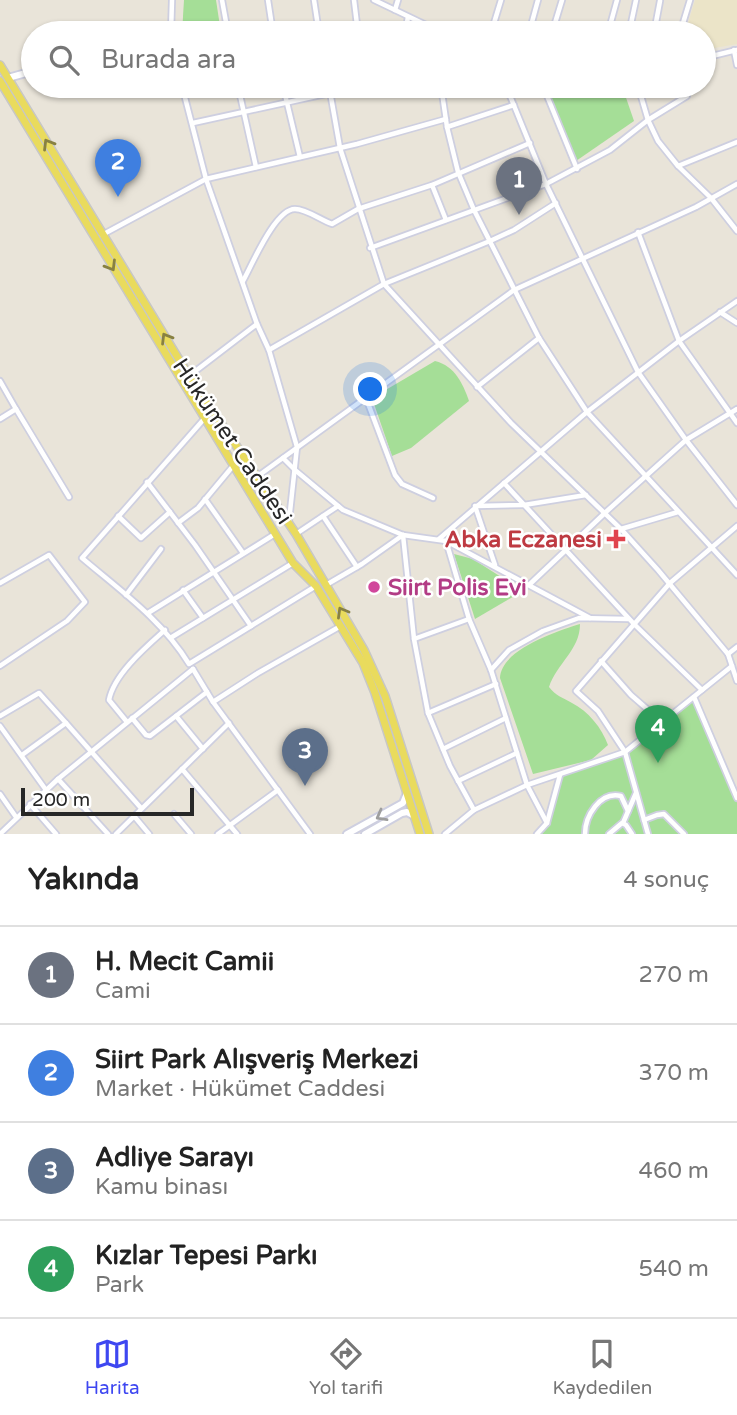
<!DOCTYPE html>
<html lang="tr">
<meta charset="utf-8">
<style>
:root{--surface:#fff;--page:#f2f2f2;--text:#222;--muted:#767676;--line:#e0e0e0;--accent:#3e47f1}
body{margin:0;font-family:"Varela Round",sans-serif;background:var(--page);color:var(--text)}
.scale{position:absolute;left:21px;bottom:18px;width:173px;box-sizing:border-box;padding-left:7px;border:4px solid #272727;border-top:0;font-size:19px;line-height:24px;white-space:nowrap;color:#272727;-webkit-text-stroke:5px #fff;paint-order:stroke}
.you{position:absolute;left:371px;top:390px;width:24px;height:24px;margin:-18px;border:5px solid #fff;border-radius:50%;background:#1a73e8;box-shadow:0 0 0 10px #1a73e833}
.badge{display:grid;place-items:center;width:46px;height:46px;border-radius:50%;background:var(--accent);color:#fff;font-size:23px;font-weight:700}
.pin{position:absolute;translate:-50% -58px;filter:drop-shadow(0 2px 4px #0008)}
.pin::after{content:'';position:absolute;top:37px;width:24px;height:21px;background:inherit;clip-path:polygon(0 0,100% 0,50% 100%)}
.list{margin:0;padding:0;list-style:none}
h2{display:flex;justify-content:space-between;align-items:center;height:91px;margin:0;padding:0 28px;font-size:30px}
h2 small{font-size:23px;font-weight:400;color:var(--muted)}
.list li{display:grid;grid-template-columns:46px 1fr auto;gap:21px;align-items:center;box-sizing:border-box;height:98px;padding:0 28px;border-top:2px solid var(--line)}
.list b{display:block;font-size:26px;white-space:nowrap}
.list p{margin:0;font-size:23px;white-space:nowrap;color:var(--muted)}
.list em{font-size:23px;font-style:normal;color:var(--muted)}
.icon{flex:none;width:38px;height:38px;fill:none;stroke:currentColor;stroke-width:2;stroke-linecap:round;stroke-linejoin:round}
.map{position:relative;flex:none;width:737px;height:834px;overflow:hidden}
.search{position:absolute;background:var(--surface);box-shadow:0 2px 5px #0004;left:21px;right:21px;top:21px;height:77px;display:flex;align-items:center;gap:18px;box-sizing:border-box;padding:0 24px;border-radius:38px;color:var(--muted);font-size:26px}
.sheet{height:483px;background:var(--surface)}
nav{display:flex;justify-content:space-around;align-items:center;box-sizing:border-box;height:98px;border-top:2px solid var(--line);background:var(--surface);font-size:19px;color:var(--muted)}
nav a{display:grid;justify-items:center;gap:4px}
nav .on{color:var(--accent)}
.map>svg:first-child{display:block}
.education{fill:#ebe4c8}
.green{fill:#a5de97}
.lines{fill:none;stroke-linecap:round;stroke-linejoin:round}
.street-casing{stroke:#cecfe0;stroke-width:8}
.secondary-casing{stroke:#cecfe0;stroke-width:10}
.primary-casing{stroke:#c7c7c7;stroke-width:10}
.street{stroke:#fff;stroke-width:4.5}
.secondary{stroke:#fff;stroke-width:6}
.primary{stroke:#e9db5d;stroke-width:7}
.oneway{stroke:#888142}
.oneway2{stroke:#9e9e9e}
.health-dot{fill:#e0444e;stroke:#fff;stroke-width:2.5}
.hotel-dot{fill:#d1479c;stroke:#fff;stroke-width:2.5}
.labels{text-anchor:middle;stroke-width:5;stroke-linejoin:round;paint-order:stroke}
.street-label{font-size:23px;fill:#272727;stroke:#fff}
.health-label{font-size:23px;font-weight:bold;fill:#be3a42;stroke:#fff;text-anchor:end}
.hotel-label{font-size:23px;font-weight:bold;fill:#b23c85;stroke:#fff;text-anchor:start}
</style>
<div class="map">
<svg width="737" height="834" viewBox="0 0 737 834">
<rect width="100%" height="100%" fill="#e9e4d9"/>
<!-- education -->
<path class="education" d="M695,0H737V44L704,50V33H685Z"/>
<!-- green -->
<g class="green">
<path d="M184,0H216L221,33H182Z"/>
<path d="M546,86H622L634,121L576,161Z"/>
<path d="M435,361C455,366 463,384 469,401L411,448L392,456L372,398Z"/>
<path d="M454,554L473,559L523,591L475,619Z"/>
<path d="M580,624C580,650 557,663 549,687C556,696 562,697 572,703C588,711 602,728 608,745L591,760L533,774L500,678C501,649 558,631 580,624Z"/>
<path d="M694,697L737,798V834H537L547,823L561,774L625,752Z"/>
</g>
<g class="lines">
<defs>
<g id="street">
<path d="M222,0L228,33"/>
<path d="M268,0L273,33"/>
<path d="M314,0L319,33"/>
<path d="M354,0L358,33"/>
<path d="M374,0L443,33"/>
<path d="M395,10L398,0"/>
<path d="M171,32L172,0"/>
<path d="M318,33L356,26"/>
<path d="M405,33L408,17"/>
<path d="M491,33L501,0"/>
<path d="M529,33L538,0"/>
<path d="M552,33L562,0"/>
<path d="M608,33L617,0"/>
<path d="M629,33L636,0"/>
<path d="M654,33L660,1"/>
<path d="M680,33L690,0"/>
<path d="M734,50L737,65"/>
<path d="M704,58L737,50"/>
<path d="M182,86L206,179L257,324L269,350L297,447L289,521"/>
<path d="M238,86L256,167"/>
<path d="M283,86L300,157"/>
<path d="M329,86L340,148L384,284L511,423L621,529L658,570L728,654L737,681"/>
<path d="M441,86L447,127L458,172L474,210L539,338L587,412L737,575"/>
<path d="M506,86L546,184L638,372L686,440L737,505"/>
<path d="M543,86L577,169"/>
<path d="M638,86L648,120L658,141L678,166L711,198L737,231"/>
<path d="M193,123L330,93L423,86"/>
<path d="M447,127L514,105"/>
<path d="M678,166L737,142"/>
<path d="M432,185L446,220"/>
<path d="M638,232L679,341L737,423"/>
<path d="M102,235L206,179L357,144L446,119"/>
<path d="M370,248L546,184L610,150L648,120L687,96L685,86"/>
<path d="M243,281C252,265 275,209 295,209C306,209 321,220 332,224L358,209L432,185L530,143"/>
<path d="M720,312L737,323"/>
<path d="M269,350L384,284L490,241L514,230L556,203"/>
<path d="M189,376L257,324"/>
<path d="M0,381L16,409"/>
<path d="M477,387L539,338"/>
<path d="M366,398L395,475L402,484L433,498"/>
<path d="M0,419L16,409L69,497"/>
<path d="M204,419L82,558C121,591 162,620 189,664L251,626"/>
<path d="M283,458L295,470L343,510L403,535L446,541L590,618"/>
<path d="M258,476L514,290L696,207L737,184"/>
<path d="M147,482L195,545L251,626L316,586"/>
<path d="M504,483L634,624L702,690"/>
<path d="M205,499L243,553"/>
<path d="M475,506L495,565"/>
<path d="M476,506L524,505L586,495"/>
<path d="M118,516L141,538L170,512"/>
<path d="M323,516L357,567"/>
<path d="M178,523L198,508L233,466"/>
<path d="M621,529L678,512"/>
<path d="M296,534L338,506"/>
<path d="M439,539L587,412L679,341L737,301"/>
<path d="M446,541L469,619L491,670L527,785L625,752L732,666"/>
<path d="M0,583L49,555L85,602L67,621L0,666"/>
<path d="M530,584L607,511L686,440L737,409"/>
<path d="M326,585L362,564L403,535L414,639L428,713"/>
<path d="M183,590L203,618"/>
<path d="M126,595L161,549"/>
<path d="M148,613L275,534"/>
<path d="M172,637L293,563"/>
<path d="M414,639L469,619"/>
<path d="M728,654L737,647"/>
<path d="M601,661L631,695L662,722"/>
<path d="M193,669L213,702L310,834"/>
<path d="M491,670L509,650L543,631L579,618L628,619"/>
<path d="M496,684L428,713L450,766L474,810L527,785L547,823"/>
<path d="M694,697L737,798"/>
<path d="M213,702L258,673L339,627"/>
<path d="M0,716L39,693L66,723"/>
<path d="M176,716L203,749"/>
<path d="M132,718L146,735L150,736L207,692"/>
<path d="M127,722L109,700C114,674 146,647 165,630"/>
<path d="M0,726L46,790"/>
<path d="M443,749L506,718"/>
<path d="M22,755L66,723L141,808"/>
<path d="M182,769L237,834"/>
<path d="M58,779L108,834"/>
<path d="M458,781L517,753"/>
<path d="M0,794L16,817"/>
<path d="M30,804L56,834"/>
<path d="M174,814L191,834"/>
<path d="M134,816L149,834"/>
<path d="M644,820L657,815L664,814L684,834"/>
<path d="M623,823L636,793"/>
<path d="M0,834L58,779L193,669"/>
<path d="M116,834L229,723"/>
<path d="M218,834L278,790"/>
<path d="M445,834L474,810"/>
<path d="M537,834L547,823L560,775"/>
<path d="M585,834C585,816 600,791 621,796L628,811"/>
<path d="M609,834L622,823L626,825L632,834"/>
<path d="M648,834L625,752L598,711L576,691L670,583L737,526"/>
</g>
<g id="secondary">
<path d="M167,33L171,32"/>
<path d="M8,78L33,71"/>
<path d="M347,834L403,803L407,793"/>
<path d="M365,834L402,813L407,812L414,816"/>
</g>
<g id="primary">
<path d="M0,65L189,376L296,534L364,650L385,696L429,834"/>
<path d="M0,81L293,563L316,586L363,663L375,693L420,834"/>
</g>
</defs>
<!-- street casing -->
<use href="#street" class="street-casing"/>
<!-- secondary casing -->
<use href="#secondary" class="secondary-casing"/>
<!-- primary casing -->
<use href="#primary" class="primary-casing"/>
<!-- street -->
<use href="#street" class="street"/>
<!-- secondary -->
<use href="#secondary" class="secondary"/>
<!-- primary -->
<use href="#primary" class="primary"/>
</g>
<!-- one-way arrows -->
<defs><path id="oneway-chevron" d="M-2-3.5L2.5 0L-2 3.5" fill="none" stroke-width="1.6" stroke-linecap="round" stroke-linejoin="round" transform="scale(1.75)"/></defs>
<g class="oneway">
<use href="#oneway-chevron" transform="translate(48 144) rotate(-121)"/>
<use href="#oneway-chevron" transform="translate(111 266) rotate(59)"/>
<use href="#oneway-chevron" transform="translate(166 338) rotate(-121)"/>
<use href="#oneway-chevron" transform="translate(342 612) rotate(-120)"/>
</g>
<use class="oneway2" href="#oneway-chevron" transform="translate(381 816) rotate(151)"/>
<!-- markers -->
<path class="health-dot" d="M612.5 528.5h7v7h7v7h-7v7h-7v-7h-7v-7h7z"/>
<circle class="hotel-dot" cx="374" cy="587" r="7"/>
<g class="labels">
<!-- street labels -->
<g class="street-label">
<text transform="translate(233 441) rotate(56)" y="8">Hükümet Caddesi</text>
</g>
<!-- health labels -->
<g class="health-label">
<text x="602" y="547">Abka Eczanesi</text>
</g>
<!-- hotel labels -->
<g class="hotel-label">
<text x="388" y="595">Siirt Polis Evi</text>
</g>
</g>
</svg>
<div class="scale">200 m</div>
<div class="you"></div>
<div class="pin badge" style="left:519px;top:215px;background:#6b7280">1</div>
<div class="pin badge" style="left:118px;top:197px;background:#3f7fe0">2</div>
<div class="pin badge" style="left:305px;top:786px;background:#5c6f8a">3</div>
<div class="pin badge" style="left:658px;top:763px;background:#2e9e5b">4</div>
<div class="search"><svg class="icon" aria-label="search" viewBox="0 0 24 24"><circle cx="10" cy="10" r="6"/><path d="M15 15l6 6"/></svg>Burada ara</div>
</div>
<section class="sheet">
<h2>Yakında<small>4 sonuç</small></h2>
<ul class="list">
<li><span class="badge" style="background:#6b7280">1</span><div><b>H. Mecit Camii</b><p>Cami</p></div><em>270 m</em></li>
<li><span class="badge" style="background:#3f7fe0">2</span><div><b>Siirt Park Alışveriş Merkezi</b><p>Market · Hükümet Caddesi</p></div><em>370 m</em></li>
<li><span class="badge" style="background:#5c6f8a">3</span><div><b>Adliye Sarayı</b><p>Kamu binası</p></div><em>460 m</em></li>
<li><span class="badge" style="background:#2e9e5b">4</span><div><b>Kızlar Tepesi Parkı</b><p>Park</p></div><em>540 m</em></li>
</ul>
</section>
<nav>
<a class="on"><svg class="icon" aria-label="map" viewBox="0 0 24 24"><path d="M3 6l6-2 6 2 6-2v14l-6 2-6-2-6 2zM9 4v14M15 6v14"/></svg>Harita</a>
<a><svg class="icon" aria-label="directions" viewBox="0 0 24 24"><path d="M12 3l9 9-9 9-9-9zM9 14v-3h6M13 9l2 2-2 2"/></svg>Yol tarifi</a>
<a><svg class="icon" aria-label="saved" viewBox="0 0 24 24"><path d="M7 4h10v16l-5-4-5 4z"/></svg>Kaydedilen</a>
</nav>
